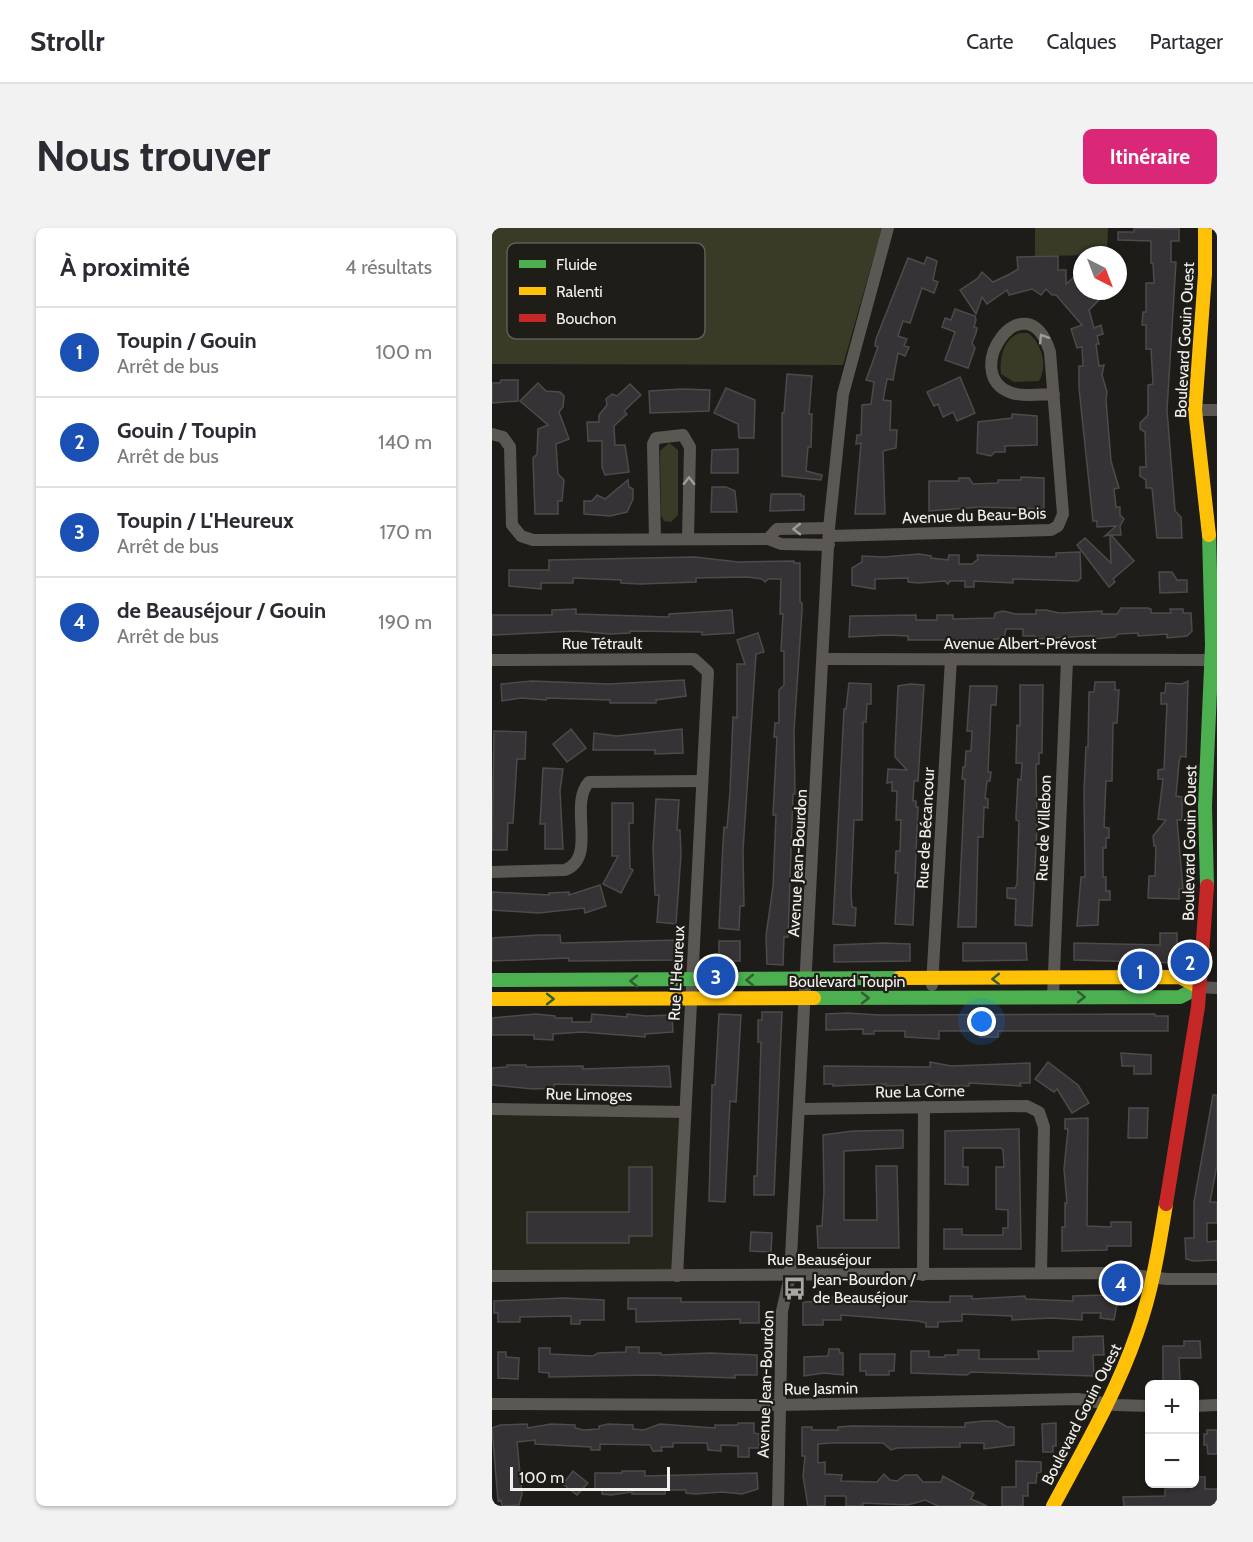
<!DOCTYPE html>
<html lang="fr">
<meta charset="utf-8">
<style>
:root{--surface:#fff;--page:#f2f2f3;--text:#2b2b33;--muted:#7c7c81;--line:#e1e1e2;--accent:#db2777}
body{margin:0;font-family:Cabin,sans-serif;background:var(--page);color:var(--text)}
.controls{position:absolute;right:18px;bottom:18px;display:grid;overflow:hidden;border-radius:9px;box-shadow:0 2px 4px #0004}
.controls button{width:54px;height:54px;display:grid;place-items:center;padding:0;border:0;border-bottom:2px solid var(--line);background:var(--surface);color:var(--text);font:30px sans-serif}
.compass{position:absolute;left:581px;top:18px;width:54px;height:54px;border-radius:50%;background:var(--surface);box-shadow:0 2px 4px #0004;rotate:138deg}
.scale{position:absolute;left:18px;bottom:15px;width:160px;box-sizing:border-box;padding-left:6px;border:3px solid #f2f1ee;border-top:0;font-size:16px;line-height:21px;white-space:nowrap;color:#f2f1ee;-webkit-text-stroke:4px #1e1d18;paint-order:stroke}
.you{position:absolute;left:490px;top:794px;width:21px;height:21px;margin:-15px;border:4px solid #fff;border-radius:50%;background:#1a73e8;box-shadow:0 0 0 9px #1a73e833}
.badge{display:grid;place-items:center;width:39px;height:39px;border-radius:50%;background:var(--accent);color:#fff;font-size:20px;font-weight:700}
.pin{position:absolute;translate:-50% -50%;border:3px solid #fff;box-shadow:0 2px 6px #0006}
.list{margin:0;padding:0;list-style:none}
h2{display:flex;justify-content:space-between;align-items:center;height:78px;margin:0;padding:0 24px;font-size:26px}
h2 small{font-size:20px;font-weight:400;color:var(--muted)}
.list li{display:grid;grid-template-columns:39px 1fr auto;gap:18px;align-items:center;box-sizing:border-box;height:90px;padding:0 24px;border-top:2px solid var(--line)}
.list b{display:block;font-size:22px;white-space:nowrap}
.list p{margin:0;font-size:20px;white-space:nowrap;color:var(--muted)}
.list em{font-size:20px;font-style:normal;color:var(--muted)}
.map{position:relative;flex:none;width:725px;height:1278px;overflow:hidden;border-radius:9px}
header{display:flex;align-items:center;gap:36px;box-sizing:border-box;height:84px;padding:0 30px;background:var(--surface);border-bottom:2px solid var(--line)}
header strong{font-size:28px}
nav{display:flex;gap:33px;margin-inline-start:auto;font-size:21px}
.intro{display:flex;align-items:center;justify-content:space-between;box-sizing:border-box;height:144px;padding:0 36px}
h1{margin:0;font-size:42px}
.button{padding:15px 27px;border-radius:9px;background:var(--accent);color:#fff;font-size:21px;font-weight:700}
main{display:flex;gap:36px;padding:0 36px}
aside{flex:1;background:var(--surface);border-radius:9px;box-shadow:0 2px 4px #0004}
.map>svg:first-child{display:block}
.built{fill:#26251b}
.green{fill:#393b27}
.building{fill:#353336;stroke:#4c4b4a;stroke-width:1.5}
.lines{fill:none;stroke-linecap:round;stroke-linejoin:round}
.street{stroke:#5b5854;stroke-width:12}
.fast{stroke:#4caf50;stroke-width:14}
.slow{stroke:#ffc107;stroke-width:14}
.jam{stroke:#c62828;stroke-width:14}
.oneway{stroke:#9f9d99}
.oneway2{stroke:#335f31}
.labels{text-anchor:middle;stroke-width:4.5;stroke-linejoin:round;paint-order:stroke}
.street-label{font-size:16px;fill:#f2f1ee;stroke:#1e1d18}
.poi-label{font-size:16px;fill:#f2f1ee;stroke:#1e1d18;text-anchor:start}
.key{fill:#1e1d18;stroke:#5e5d58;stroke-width:1.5}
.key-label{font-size:16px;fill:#f2f1ee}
</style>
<header>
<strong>Strollr</strong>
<nav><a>Carte</a><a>Calques</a><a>Partager</a></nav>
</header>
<div class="intro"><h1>Nous trouver</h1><a class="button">Itinéraire</a></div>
<main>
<aside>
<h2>À proximité<small>4 résultats</small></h2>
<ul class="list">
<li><span class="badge" style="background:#1a4fb4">1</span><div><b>Toupin / Gouin</b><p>Arrêt de bus</p></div><em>100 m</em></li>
<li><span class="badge" style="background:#1a4fb4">2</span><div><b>Gouin / Toupin</b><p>Arrêt de bus</p></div><em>140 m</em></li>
<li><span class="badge" style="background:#1a4fb4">3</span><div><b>Toupin / L'Heureux</b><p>Arrêt de bus</p></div><em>170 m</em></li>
<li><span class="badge" style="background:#1a4fb4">4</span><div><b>de Beauséjour / Gouin</b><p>Arrêt de bus</p></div><em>190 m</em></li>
</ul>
</aside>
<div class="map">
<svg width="725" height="1278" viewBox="0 0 725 1278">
<rect width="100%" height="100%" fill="#1d1c19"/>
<!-- built -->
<path class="built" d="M0,881L193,884L185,1048H0Z"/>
<!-- green -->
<g class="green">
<path d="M0,0H390L351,137L0,136Z"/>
<path d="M543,0H616L615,27L543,28Z"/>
<path d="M528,105H536C550,116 556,137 547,153L522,154L509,146C507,130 512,110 528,105Z"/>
<path d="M177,215L186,222V287L179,294L172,293L169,287L168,223Z"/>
</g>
<!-- building -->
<g class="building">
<path d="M642,0L687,1V13H679V34H684L675,182L683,283L689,289L690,310H665L660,260H654V252L648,248V239H654L653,204L648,201V195L656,187V157L661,156L659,121H654V97H650L651,84H654V55H662L661,35H659V13L626,12V4H642Z"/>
<path d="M566,28V42H574V56L590,42V63H616L597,82L602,100L609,97L611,106L605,108L607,116H604L607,138L612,137L610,147L615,164L614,172L619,233L627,260L622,261L624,279H628V287L632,291L628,298L629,307H619L642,333L621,351L623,354L617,359L585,317L593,310L619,335L618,307L613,308L624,298L605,299V293H601L587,160V138H591L590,119L585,120L579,101L590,97L564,67H560L554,61L549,67L540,61L517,67L515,62L495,76L490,69L484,86L468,62L485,51L490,44L501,54L518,46L526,41L525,29Z"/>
<path d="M435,29L445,33L441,52L446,54L442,65L430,60L418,95L411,93L406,108L415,111L412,118L417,119L413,128L406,125L401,152L395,151L391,172L399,173L398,202H405L404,220L391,223L393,286H363L369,215L364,216L365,207H369L370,177L379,176L382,154L374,152L386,119L383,118L384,111L416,30L432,36Z"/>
<path d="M463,81L483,88L484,92L482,99L485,100L484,105L480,115L483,120L476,140L453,132L463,104L450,99L453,90L459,92Z"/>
<path d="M295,146L320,148L317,186H320L319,219H316L314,243L330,247L329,252L290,248V185H292Z"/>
<path d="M468,149L483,185L465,193L461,184L451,189L446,176L442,178L435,164Z"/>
<path d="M9,152H26V173L0,175V155H8Z"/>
<path d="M46,155L54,163L68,164L72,168L71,179L67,184L77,211L64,216L66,246L72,252L70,273H66V286H43L41,230L45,226L46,201L56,197L28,173Z"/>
<path d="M138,156L149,167L132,183L135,186L122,198L123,217H133L137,244L113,247L110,239V213H96L95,194H107V187L115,177L114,171L120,166L125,168Z"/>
<path d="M234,160L263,172L262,210H247L246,196L222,185Z"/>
<path d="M190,161L218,162L217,183L158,185L157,163Z"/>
<path d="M520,186L545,188V217L513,218V224H503L499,228L485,225L486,194L520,190Z"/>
<path d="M246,221V245H219L220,222Z"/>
<path d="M529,249L552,250V281L488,279L437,283V253H467V250H477L481,256L506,255V252H529Z"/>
<path d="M136,252L137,259L141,261V271L135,284L118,288L92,286V273H100L105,267L113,271Z"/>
<path d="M220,259H234L243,263L245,284H219Z"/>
<path d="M279,266H309V268H312V282L278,283Z"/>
<path d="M588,324L589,350L586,353L521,351V355L482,353V359H473V353H458L456,356L453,353L426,355L416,354V350L383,351V361L360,357V340L370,334V328L392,329L427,326L439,328V330L456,332L457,327H467V336H480L486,331L485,327L564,329V325Z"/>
<path d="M203,329L246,334L302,333V335H308V374L310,375V383L302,503L303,566H301L296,709H292L291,737L275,736L274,708L281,658L284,587H281L285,509H282L283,495H287V462L292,457V423H289L291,386H288L289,351H276L273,354L270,351L255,349L204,350V354L148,356L129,355V352L81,350V355H49V361L17,358V342H57V332Z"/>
<path d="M667,344H680L685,352H695V364L668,365Z"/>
<path d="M629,380H656L659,381V385H679L678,381H691V385H699L700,403L695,408L675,410V406L646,408V405L626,406L623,409L603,411L602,408H595L543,411V408H531V401H514L512,410L496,412H416V408L396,407L357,409L358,388L424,387V392H445V387H461V391L502,390L503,385L511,383L524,386H544V382H554L567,385L610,383V386H625Z"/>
<path d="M84,381V386L177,389V386L240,382L242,405L210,407V404L138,403V405L118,406L84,403L0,407V387H60V382Z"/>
<path d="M266,405L272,424L264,426L251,622L252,678H248L247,702L227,700L231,615L232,599L235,600L238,564L241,489L245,490V436H253L245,412Z"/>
<path d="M192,452L194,468L164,472V475H118V472L55,470L54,472L29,470L10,473L9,456L40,453L117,456Z"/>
<path d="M696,453L694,529L689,528L687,534L684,568L690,569V592H685L691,661H687V671L656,670L657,648H663L664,618H662L661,608L674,592L666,591L671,551H666V542L672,541L675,476H669V465H673L674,455L690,456Z"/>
<path d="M603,454H623V462H627L625,495H621L620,553H614L612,599L617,600V610H614V620H611V649H614V663H618V672H607L606,697L585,698L589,649H593L592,563L594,519H596L597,464H602Z"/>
<path d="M357,455L379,456V476H375L374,494H371L370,592H362L359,665L360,679L364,680L363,698L341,696L352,481H354Z"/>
<path d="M418,456L432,457L426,553H422L421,573H424V579H426L421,697L403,696L406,645H403L404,623H408L409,592H404L405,563H400V554L395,555L396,541L415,542L403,529V523L406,458Z"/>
<path d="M528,457H551L550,525H547V536H544L545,600L540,698L523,697L524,671L515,670V660H523L525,656L527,593L524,592V588L526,551L529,552L530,535H524L525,497L528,498Z"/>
<path d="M478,458H505L504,477H499L496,544H499L498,553H495L493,570L496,571V580L492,579L491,609H486L484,699H466L473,551H470L471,539H473L474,523H479L480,503H475Z"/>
<path d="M79,501L94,520L75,534L61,516Z"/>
<path d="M190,501L191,525L163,526V522H101L102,505L125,508Z"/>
<path d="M2,503L34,504L33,531H25L21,595H16L15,622H0Z"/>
<path d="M51,540L71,541L68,563L71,621H53V596H48Z"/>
<path d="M164,571L187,572L185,602H188L189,627L184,696L165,694L167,667H163L161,620Z"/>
<path d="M120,575H141V595H137L138,640L141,642L129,665L111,656L126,628H120Z"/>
<path d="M108,657L114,678L93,685L92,680L47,685L0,682V664L57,667V665L77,664V667Z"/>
<path d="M668,705H685V735L582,732V715L668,717Z"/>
<path d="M47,707H68L69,715L186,712V732L77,733V730L0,733V710Z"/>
<rect x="227" y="713" width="21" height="20"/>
<path d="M391,715L418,716V733L342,734V717Z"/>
<path d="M471,715H534L535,732L471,733Z"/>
<path d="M270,784H290L282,967H262V948H265L269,814H266V792H270Z"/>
<path d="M355,785L387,787L663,786V788H676V803H506V809H488V803H447V811L413,809V803H382V806H371V801L334,802V786Z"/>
<path d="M44,786L63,788V790H80V794H99L100,786L135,789V786L154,788L180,787L181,804L153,806V809L90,804L61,806V812L42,811V807H0V790Z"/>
<path d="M227,786L249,787L244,874L238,873L233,974L217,973L220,857H223Z"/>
<path d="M629,825L659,827V846H642V838H630Z"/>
<path d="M438,834L459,838L538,835V855H528L529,858L477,855V858H447V856L394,858V856L341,858V856H332V838L438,839Z"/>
<path d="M556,834L586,857L597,875L580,885L565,861L562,864L543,851Z"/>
<path d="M15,837H34V839L91,838V841L177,838L179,859L62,856V860L41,861L0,857V840L15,839Z"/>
<path d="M721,867H725V937L718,974H725V995H715V1014L725,1013V1032L701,1033L694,1031L693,1010H702V974Z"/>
<path d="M637,880H656L655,910H636Z"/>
<path d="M596,890L595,998L619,999V994H639V1018H615V1022L570,1023V999H573V975H575L572,941L576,901H573V891Z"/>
<path d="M527,901L529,1021H452V1001H470V1007H511V1000H516V982L504,981V939H512L511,922L509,920H471V939H476V957L453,956V903Z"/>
<path d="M411,902V920L352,923V992H385L384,938H405L407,1020H326L325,998H330L332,964L331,907L361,903Z"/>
<path d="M137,939H160V1008H137V1015H35V984H137Z"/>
<path d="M259,1004L280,1005L279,1024L258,1023Z"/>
<path d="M613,1067L626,1071L622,1092L608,1090L609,1085H590V1092L560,1090L520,1092V1088L470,1086V1093L446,1094V1099H434V1095L426,1093L349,1087V1092H331V1097H311V1074L338,1073V1069L379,1073L409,1069L410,1072L417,1073L439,1074H458V1068H480V1071L533,1068L534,1071L581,1073V1068Z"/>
<path d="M72,1070L112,1072V1092H88V1096H79V1088L28,1089V1094H6V1085H2V1073Z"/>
<path d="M136,1070H189V1074H267V1095H248V1091L144,1094V1081H136Z"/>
<path d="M611,1108L612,1127H601L602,1148L479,1144L475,1147L419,1145V1123H437V1129H453V1127H466V1122H487V1131H547L546,1123H581V1109Z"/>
<path d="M692,1113H708L709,1130H687L688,1154H671V1118H692Z"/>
<path d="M134,1119H147V1125H169V1127L218,1125L265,1127V1147H243V1150L157,1147L57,1149V1145L47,1144V1120H58V1126L101,1128L106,1125L134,1124Z"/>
<path d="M337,1121H347L348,1125H351V1147L332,1145L312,1148V1129L336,1128Z"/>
<path d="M6,1124H14V1129L27,1130L26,1151L6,1150Z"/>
<path d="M368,1126H403L402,1143H397V1147H374V1143H368Z"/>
<path d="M492,1193H505L515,1199H522V1217L492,1221V1215H468V1219L405,1220L399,1222L391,1215H339L326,1216V1235L333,1234V1246L350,1247L349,1253L385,1254L392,1246L398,1252L405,1253L413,1247H425L431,1254H449L451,1248L482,1265L479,1271L495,1278H446L433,1272L416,1277L371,1275V1278H354V1268H333V1278H316L311,1248L313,1228H310V1199H320V1202H346V1199L360,1198L473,1199V1195Z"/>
<path d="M246,1195H262V1205L267,1206V1220H257V1229H246V1218L229,1217V1223L216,1222L215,1215H181V1219H169L170,1223H161L158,1217L108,1216V1222H99V1219L43,1216V1212L25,1214L30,1266L27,1277L10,1278L9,1272L6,1273L0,1200L8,1197L35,1196L36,1200L59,1196L83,1197V1200L92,1202L107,1201V1198L116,1196L141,1197V1201L152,1202L168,1196L223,1200V1197H246Z"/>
<path d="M564,1195V1218H561V1224H551L550,1196Z"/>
<path d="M715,1202H725V1226H716L715,1217H712V1206H715Z"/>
<path d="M524,1233L549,1234V1244L545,1245L544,1255H536V1268H531V1278H510V1259H524Z"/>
<path d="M81,1243L96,1255L85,1267L71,1256Z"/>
<path d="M130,1243H153V1248L265,1245L266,1261L250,1266L230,1264L203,1266L194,1265V1262H173V1266H140V1264L119,1267L110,1266V1262H103V1245H130Z"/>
<path d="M702,1249H713V1261H725V1278H632L631,1269L673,1268V1261L693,1260L692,1256H702Z"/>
</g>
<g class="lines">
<!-- street -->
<g class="street">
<path d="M703,182H725"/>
<path d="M0,206L11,209L18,219L20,297L29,308L41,312L276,311L289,316L337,317"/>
<path d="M337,308L559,302L566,298L571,286L558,124C534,48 465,147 520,165C532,169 548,166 562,166"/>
<path d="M163,311L161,216L164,210L191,207L198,219L196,311"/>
<path d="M276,311L285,301L337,300"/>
<path d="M332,431L725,432"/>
<path d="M0,432L202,431L216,444L185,1048"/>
<path d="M0,644L73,642C106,629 76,577 97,554L210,553"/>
<path d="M440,757L459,431"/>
<path d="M707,759L725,760"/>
<path d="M561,769L575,432"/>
<path d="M0,881L193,884"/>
<path d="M308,881L535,878L547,884L552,899L549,1045"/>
<path d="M431,1047L432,879"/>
<path d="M0,1048L623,1045L675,1051H725"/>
<path d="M0,1176L287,1177L586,1171L623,1177L658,1178"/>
<path d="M702,1178L725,1177"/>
<path d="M286,1278L290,1083L298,1048L337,300L351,166L396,0"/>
</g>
<!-- fast -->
<g class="fast">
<path d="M715,658L713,578L720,417L717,307"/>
<path d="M0,752L407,750"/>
<path d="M322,770L688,769L707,759"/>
</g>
<!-- slow -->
<g class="slow">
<path d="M713,0V46L703,182L717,307"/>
<path d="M407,750L688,749L707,759"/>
<path d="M0,771L322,770"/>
<path d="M561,1278C591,1222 624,1166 645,1105C660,1064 667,1019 674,976"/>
</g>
<!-- jam -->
<path class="jam" d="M674,976L706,779L715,658"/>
</g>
<!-- one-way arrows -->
<defs><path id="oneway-chevron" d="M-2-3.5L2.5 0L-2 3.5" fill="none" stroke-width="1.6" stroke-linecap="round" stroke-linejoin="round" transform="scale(1.5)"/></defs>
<g class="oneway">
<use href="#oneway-chevron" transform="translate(551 110) rotate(-122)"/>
<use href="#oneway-chevron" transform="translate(197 253) rotate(-89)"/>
<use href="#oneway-chevron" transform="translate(305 301) rotate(179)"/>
</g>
<g class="oneway2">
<use href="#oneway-chevron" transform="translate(504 751) rotate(179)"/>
<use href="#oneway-chevron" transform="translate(258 752) rotate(179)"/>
<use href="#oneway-chevron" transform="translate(142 753) rotate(-180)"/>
<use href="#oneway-chevron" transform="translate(589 769)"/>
<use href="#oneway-chevron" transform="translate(373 770)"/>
<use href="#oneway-chevron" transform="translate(58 771)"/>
</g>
<!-- icons -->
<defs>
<symbol id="bus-bare" viewBox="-9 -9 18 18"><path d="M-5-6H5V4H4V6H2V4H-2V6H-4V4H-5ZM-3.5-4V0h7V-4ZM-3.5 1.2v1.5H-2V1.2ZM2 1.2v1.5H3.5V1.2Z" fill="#a7a6a3" stroke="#1e1d18" stroke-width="2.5" paint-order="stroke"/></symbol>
</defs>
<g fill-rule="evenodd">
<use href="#bus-bare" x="286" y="1044" width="33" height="33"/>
</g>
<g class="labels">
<!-- street labels -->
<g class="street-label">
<text transform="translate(692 112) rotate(-87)" y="6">Boulevard Gouin Ouest</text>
<text transform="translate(482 287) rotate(-2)" y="6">Avenue du Beau-Bois</text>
<text x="110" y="421">Rue Tétrault</text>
<text x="528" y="421">Avenue Albert-Prévost</text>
<text transform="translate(433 600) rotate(-87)" y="6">Rue de Bécancour</text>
<text transform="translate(551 600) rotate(-88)" y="6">Rue de Villebon</text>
<text transform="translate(697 615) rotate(-89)" y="6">Boulevard Gouin Ouest</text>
<text transform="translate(305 635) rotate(-87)" y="6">Avenue Jean-Bourdon</text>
<text transform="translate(184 745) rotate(-87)" y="6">Rue L'Heureux</text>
<text x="355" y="759">Boulevard Toupin</text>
<text transform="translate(428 863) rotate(-1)" y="6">Rue La Corne</text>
<text transform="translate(97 866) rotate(1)" y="6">Rue Limoges</text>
<text x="327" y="1037">Rue Beauséjour</text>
<text transform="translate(273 1156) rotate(-88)" y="6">Avenue Jean-Bourdon</text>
<text transform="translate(329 1160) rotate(-1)" y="6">Rue Jasmin</text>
<text transform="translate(589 1186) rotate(-63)" y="6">Boulevard Gouin Ouest</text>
</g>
<!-- poi labels -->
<g class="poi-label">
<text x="321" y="1057">Jean-Bourdon /<tspan x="321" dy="18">de Beauséjour</tspan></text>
</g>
</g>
<!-- legend -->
<rect x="15" y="15" width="198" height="96" rx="9" class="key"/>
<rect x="27" y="32" width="27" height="8" fill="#4caf50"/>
<rect x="27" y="59" width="27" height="8" fill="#ffc107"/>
<rect x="27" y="86" width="27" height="8" fill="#c62828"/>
<g class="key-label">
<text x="64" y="42">Fluide</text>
<text x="64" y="69">Ralenti</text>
<text x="64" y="96">Bouchon</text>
</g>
</svg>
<div class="controls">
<button>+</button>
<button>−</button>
</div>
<svg class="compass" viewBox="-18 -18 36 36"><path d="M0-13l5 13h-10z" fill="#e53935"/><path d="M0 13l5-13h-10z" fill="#7c7c81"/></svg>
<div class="scale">100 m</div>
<div class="you"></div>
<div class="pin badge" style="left:648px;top:743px;background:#1a4fb4">1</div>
<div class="pin badge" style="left:698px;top:734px;background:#1a4fb4">2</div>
<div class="pin badge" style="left:224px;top:748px;background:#1a4fb4">3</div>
<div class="pin badge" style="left:629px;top:1055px;background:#1a4fb4">4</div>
</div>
</main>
